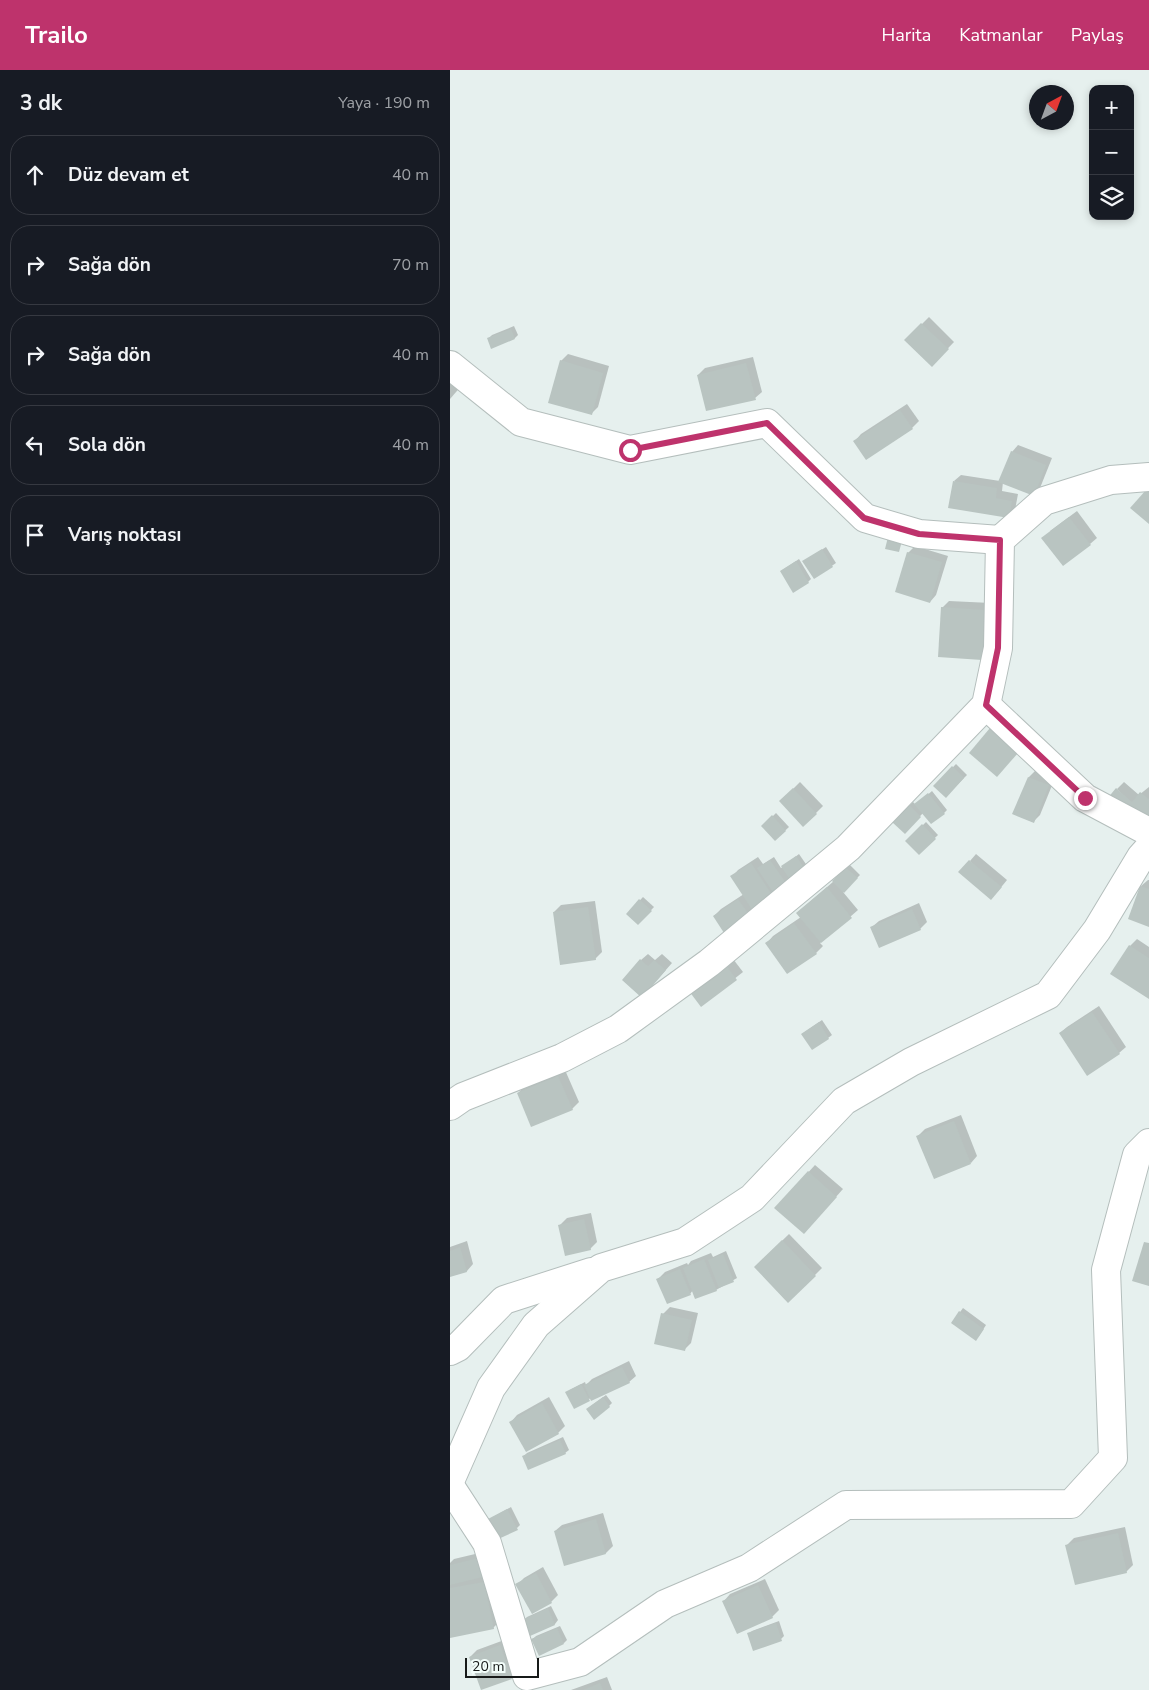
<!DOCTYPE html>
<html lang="tr">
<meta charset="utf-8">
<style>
:root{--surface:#171b24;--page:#20242c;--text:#f1f3f6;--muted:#9ea1a6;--line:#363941;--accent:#be336c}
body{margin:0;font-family:"Nunito Sans",sans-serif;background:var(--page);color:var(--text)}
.controls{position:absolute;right:15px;top:15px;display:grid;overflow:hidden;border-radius:10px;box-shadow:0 2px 8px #0003}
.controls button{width:45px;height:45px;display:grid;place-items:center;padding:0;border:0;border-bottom:1px solid var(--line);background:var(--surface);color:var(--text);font:25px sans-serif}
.compass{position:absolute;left:579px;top:15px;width:45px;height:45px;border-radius:50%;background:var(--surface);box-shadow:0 2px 8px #0003;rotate:41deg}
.scale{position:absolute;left:15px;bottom:12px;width:74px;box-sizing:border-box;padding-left:5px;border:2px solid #171a19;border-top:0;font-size:14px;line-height:18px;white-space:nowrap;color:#171a19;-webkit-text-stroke:4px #f3fefb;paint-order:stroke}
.stop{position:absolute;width:15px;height:15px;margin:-11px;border:4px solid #be336c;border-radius:50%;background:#fff}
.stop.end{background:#be336c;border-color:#fff;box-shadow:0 1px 5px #0008}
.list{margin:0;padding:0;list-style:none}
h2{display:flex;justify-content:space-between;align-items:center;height:65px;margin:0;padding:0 20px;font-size:21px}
h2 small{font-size:16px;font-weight:400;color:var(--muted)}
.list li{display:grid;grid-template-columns:32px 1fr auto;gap:15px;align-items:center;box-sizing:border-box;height:80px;margin:0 10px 10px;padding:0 10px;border:1px solid var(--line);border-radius:20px}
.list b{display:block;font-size:19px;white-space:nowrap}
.list em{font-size:16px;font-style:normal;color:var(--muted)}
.icon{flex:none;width:28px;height:28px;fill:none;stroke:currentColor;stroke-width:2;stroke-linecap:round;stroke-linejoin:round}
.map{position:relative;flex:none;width:699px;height:1620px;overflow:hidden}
header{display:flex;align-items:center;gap:30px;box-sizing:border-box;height:70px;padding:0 25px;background:var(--accent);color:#fff}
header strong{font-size:24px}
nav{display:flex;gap:28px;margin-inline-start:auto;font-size:18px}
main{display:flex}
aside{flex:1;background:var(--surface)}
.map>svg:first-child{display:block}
.shadow{fill:#0003}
.building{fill:#b9c4c1}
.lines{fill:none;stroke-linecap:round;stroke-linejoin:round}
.minor-casing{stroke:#b4bebc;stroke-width:30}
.minor{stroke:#fff;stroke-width:28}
.route{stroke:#be336c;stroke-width:6}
</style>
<header>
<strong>Trailo</strong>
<nav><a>Harita</a><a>Katmanlar</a><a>Paylaş</a></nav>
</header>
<main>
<aside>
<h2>3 dk<small>Yaya · 190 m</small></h2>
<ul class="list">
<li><svg class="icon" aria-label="ahead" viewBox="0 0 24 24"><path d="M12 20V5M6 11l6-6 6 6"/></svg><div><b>Düz devam et</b></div><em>40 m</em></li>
<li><svg class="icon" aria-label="right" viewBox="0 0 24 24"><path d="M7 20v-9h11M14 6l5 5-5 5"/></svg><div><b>Sağa dön</b></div><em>70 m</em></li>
<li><svg class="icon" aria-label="right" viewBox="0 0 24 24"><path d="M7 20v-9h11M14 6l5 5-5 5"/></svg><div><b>Sağa dön</b></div><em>40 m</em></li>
<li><svg class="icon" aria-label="left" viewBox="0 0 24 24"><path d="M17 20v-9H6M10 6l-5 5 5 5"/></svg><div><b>Sola dön</b></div><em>40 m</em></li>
<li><svg class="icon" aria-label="arrive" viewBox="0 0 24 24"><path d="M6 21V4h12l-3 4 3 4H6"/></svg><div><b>Varış noktası</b></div></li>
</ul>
</aside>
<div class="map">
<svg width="699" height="1620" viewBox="0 0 699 1620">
<rect width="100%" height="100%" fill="#e6f0ee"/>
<!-- shadow -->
<g class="shadow">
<path d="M479,247L504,272L482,295L456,270Z"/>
<path d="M64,256L68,265L65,268H39L42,265Z"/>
<path d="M118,284L159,296L148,337L141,344L111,291Z"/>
<path d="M303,287L312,322L305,328L248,305L255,298Z"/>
<path d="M0,303L13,314L0,329Z"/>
<path d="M457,334L469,351L462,358L405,371L411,364Z"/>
<path d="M568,375L602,388L590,418L583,424L553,412L552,421L568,424L565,440L558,447L504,411L511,405L550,411L562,382Z"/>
<path d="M627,441L647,468L640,474L600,461Z"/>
<path d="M465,476L498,486L486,525L480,532L458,483Z"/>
<path d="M376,477L386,493L364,508L354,491Z"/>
<path d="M349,489L361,509L358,512L331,501Z"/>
<path d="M499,531L541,533L538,582L531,589L492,538Z"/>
<path d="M506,694L517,705L496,726L485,716Z"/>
<path d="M586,700L605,708L590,745L583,752L564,744L579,707Z"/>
<path d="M350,712L373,736L354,755L331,731Z"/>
<path d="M674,712L689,725L699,717V750L667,719Z"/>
<path d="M482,721L497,740L494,743H473L455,762L444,752L463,732L466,735Z"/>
<path d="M326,743L339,757L325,770L313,756Z"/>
<path d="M476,752L488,765L469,783L457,771Z"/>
<path d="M349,784L360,800L301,848L264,846L271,839L294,824L282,807L288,800L308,787L313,794L324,787L331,798Z"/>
<path d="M526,784L557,810L548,821L520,791Z"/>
<path d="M399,794L410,805L393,822L408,840L370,873L373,876L366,883L317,873L323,866L351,847L347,843L384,811Z"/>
<path d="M698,810H699V856L691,816Z"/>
<path d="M193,827L204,837L188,854L177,844Z"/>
<path d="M145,831L152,882L145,889L104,842L111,835Z"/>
<path d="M469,833L477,852L470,859L422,857L429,851Z"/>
<path d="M687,869L699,877V927L680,876Z"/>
<path d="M198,884L205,890L212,884L222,893L199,919L191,890Z"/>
<path d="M280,885L293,902L251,935Z"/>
<path d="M649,936L676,977L669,983L610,963L617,957Z"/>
<path d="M372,950L382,965L378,968L352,964Z"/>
<path d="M115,1000L129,1032L122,1039L68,1023L75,1016Z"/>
<path d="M511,1045L527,1086L521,1093L468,1066L475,1059Z"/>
<path d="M365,1095L393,1119L360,1156L326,1138Z"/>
<path d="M141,1143L147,1172L140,1179L110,1155L117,1148Z"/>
<path d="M339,1164L372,1198L338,1232L305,1197Z"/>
<path d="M17,1171L23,1194L17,1201L0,1206V1177Z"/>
<path d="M276,1181L287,1208L266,1220H243L240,1224L208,1209L215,1202L237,1193L238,1195L241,1191L261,1183L263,1187Z"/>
<path d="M220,1237L248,1243L241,1273L234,1280L213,1244Z"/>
<path d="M513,1238L536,1255L529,1266L502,1253Z"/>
<path d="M179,1291L186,1306L179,1312L139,1329L120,1320L135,1312L136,1315L142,1309Z"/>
<path d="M156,1325L162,1333L159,1336H141Z"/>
<path d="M99,1327L115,1356L108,1363L61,1352L67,1345Z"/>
<path d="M113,1367L119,1380L115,1383L79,1398L74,1386L77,1383Z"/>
<path d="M61,1437L70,1455L67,1458L38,1450Z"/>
<path d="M153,1443L163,1476L156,1483L115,1495L105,1461L112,1455Z"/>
<path d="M675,1457L683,1495L676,1502L617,1475L624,1468Z"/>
<path d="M42,1480L50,1551L43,1558L0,1567V1493L4,1489Z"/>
<path d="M93,1497L108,1525L101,1532L67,1515L74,1508Z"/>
<path d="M315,1509L329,1540L322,1547L274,1531L280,1524Z"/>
<path d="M101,1536L108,1550L105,1554L80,1565L74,1550L77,1547Z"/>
<path d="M329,1551L334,1566L331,1569L299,1564L302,1561Z"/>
<path d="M110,1556L117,1570L114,1573L83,1569L86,1566Z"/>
<path d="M57,1569L69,1601L62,1608L32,1618L20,1587L27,1580Z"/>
<path d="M157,1607L162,1620H121Z"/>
</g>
<!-- building -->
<g class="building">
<path d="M471,253L499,279L482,297L454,270Z"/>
<path d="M61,259L65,269L41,279L37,268Z"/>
<path d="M110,290L153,303L142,345L98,333Z"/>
<path d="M296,293L306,330L256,341L247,305Z"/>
<path d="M450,340L463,359L416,390L403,371Z"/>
<path d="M561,381L596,395L584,426L548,412Z"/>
<path d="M503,411L547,418L546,428L562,431L559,448L498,438Z"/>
<path d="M696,420L699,422V454L680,438Z"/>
<path d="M619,447L641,475L613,496L591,468Z"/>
<path d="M439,463L453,467L449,482L435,479Z"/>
<path d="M372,479L383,497L364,509L352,491Z"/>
<path d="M457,482L492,492L480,533L445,522Z"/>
<path d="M346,491L359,513L343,523L330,501Z"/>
<path d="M491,537L534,540L532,590L488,587Z"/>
<path d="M545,652L574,676L547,707L519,683Z"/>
<path d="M502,696L514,708L496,728L483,716Z"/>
<path d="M578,707L599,715L584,753L562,744Z"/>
<path d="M343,718L367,744L353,757L329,731Z"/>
<path d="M666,718L682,732L690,722L699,729V752L657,729Z"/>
<path d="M478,723L495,744L481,754L464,734Z"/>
<path d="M459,735L471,747L455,764L442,752Z"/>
<path d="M322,745L336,761L325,771L311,756Z"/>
<path d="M472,754L486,769L469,785L455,771Z"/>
<path d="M346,786L358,804L343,814L331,796Z"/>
<path d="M320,790L340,819L327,828L307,798Z"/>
<path d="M519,790L552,817L541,830L508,802Z"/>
<path d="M301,793L326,831L305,844L280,806Z"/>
<path d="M395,797L408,808L394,823L382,811Z"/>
<path d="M690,816L699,819V857L678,849Z"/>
<path d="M377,817L402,848L371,873L346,843Z"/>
<path d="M189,829L202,841L188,855L176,844Z"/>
<path d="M288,829L302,849L276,866L263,846Z"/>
<path d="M138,837L146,890L110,895L103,842Z"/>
<path d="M462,839L471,860L429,878L420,857Z"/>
<path d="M344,853L367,884L337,904L315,873Z"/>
<path d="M679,875L699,888V929L660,904Z"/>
<path d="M190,889L198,896L204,890L216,900L192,928L172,910Z"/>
<path d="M273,891L287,910L251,937L236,917Z"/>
<path d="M642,942L670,984L637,1006L609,963Z"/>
<path d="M369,952L379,969L362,980L351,964Z"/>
<path d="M108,1006L123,1040L81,1057L67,1023Z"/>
<path d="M504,1051L521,1094L484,1109L466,1066Z"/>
<path d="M358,1101L387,1127L354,1164L324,1138Z"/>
<path d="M134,1149L141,1180L115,1186L108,1155Z"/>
<path d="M332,1170L366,1206L338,1233L304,1197Z"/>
<path d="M694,1172L699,1173V1216L682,1211Z"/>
<path d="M10,1177L17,1202L0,1207V1181Z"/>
<path d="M273,1184L284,1212L269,1218L258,1190Z"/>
<path d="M254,1189L267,1221L245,1229L233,1198Z"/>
<path d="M230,1199L241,1225L217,1234L206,1209Z"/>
<path d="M509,1241L534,1259L526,1271L501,1253Z"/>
<path d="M211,1243L242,1250L235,1281L204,1274Z"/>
<path d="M172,1297L180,1313L141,1331L134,1315Z"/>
<path d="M131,1314L140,1331L124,1339L115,1322Z"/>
<path d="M153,1327L160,1337L144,1350L136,1339Z"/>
<path d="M92,1333L109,1364L76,1382L59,1352Z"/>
<path d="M110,1370L116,1384L78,1400L72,1386Z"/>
<path d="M57,1439L68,1460L46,1470L36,1450Z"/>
<path d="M146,1449L156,1484L114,1496L104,1461Z"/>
<path d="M668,1463L677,1503L625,1515L615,1475Z"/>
<path d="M36,1486L41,1505L0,1515V1495Z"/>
<path d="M86,1503L102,1533L82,1544L65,1514Z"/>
<path d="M34,1512L44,1559L0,1568V1518Z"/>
<path d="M308,1515L323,1548L287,1564L272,1531Z"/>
<path d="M98,1538L105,1555L80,1566L72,1550Z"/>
<path d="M326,1553L332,1571L303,1581L297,1563Z"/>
<path d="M107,1558L114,1574L89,1586L81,1569Z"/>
<path d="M50,1575L62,1609L31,1620L19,1587Z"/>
<path d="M150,1613L153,1620H133Z"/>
</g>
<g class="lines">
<defs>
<g id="minor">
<path d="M0,295L71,352L180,380L317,353L415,448L469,464L550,470"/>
<path d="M536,635L635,728L699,762"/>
<path d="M0,1036L13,1027L112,988L168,959L259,893L398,778L536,635L548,578L550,470L594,431L661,410L699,407"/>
<path d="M0,1281L8,1277L54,1230L141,1202"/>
<path d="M0,1411L41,1318L86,1255L151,1198L235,1172L302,1128L394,1031L461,992L598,925L647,860L691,787L699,778"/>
<path d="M0,1416L37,1473L77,1606L130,1592L215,1534L299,1498L396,1435L621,1434L663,1388L656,1200L687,1085L699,1073"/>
</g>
</defs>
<!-- minor casing -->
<use href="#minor" class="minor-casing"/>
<!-- minor -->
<use href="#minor" class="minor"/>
</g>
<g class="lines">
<!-- route -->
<path class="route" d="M180,380L317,353L414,448L469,464L550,470L548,578L536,635L635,728"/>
</g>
</svg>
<div class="controls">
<button>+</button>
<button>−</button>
<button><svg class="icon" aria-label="layers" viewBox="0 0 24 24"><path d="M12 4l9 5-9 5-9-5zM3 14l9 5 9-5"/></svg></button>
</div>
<svg class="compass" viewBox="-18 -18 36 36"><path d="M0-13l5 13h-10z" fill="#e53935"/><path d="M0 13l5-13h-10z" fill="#9ea1a6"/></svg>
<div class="scale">20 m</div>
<div class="stop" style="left:180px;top:380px"></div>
<div class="stop end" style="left:635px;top:728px"></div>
</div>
</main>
